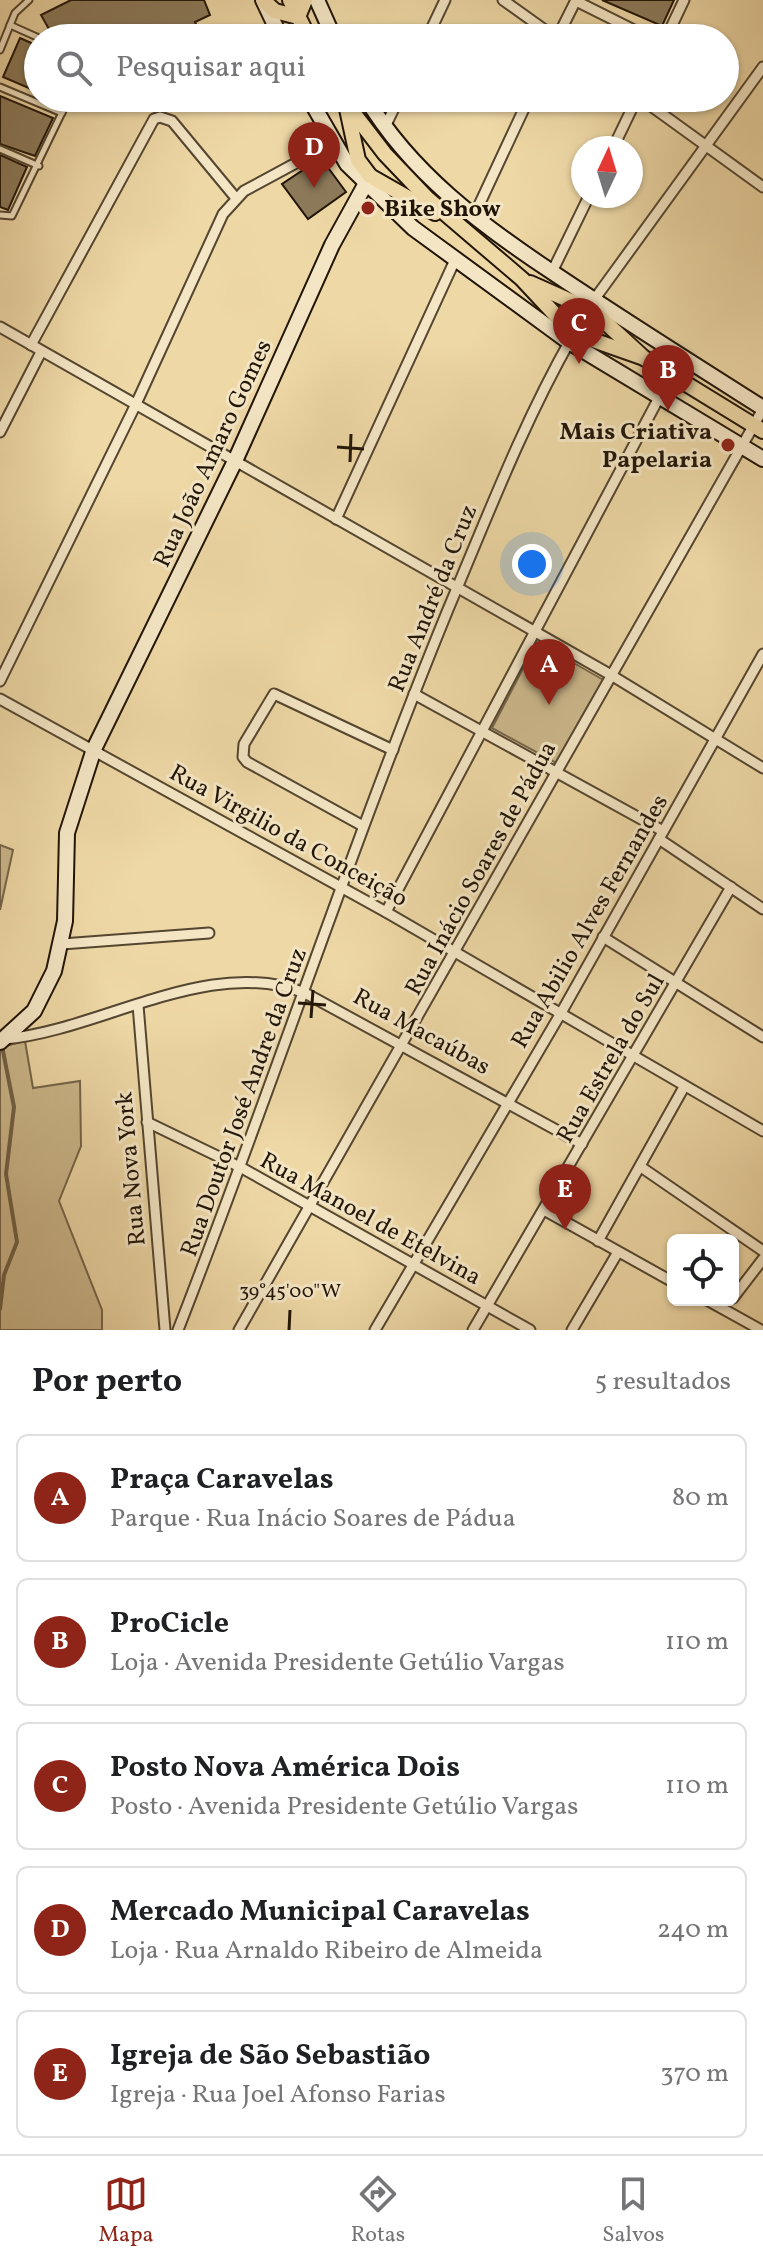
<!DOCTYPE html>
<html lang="pt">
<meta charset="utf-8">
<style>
:root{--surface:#fff;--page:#f2f2f2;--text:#202124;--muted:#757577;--line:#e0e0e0;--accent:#8f2418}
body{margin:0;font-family:Vollkorn,serif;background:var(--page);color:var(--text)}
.controls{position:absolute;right:24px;bottom:24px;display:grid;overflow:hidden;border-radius:12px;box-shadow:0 2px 6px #0004}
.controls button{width:72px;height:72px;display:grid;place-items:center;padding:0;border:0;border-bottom:2px solid var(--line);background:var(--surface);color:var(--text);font:40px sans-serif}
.compass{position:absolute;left:571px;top:136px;width:72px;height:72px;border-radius:50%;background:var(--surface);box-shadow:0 2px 6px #0004;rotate:4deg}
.you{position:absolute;left:532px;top:564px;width:28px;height:28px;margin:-20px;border:6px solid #fff;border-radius:50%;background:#1a73e8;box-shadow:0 0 0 12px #1a73e833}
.badge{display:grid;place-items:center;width:52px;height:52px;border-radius:50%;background:var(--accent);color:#fff;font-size:26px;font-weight:700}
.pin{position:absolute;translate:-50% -66px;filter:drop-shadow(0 2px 4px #0008)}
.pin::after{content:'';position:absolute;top:42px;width:28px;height:24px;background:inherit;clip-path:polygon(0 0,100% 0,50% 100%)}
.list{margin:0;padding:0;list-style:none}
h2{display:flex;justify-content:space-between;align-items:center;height:104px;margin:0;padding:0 32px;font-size:34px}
h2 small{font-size:26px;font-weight:400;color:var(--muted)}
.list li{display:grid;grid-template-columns:52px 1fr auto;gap:24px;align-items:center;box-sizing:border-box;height:128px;margin:0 16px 16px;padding:0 16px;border:2px solid var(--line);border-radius:12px}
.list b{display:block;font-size:30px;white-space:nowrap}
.list p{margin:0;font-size:26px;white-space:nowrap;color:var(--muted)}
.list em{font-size:26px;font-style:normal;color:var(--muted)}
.icon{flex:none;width:44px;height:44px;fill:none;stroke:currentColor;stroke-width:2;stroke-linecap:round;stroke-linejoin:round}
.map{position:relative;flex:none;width:763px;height:1330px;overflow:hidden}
.search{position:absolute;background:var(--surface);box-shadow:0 2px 6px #0004;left:24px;right:24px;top:24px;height:88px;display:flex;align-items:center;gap:20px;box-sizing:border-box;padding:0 28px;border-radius:44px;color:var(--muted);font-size:30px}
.sheet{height:824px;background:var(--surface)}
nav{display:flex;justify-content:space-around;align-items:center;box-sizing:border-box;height:112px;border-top:2px solid var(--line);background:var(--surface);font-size:22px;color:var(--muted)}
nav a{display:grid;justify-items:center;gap:4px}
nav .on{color:var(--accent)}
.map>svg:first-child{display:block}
.green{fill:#cbb78b;stroke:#76664a;stroke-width:2}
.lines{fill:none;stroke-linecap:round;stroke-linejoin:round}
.stream{stroke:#726246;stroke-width:4}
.building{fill:#8c7a5a;stroke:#211508;stroke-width:2}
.lane-casing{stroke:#544630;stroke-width:9}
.street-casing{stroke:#544630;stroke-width:13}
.secondary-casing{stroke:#211508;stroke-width:18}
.primary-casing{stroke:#211508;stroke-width:18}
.lane{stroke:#f4e6c5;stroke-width:5}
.street{stroke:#f4e6c5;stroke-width:9}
.secondary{stroke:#f4e6c5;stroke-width:14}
.primary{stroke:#eed8a6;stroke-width:14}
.ticks{fill:none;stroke:#211508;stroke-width:3}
.poi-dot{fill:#8f2418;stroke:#f4e6c5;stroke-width:3}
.labels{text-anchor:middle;stroke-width:6;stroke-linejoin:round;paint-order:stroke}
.poi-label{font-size:24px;font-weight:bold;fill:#211508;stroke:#f4e6c5;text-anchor:start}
.street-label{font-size:24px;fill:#211508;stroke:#f4e6c5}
.ticks-label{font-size:20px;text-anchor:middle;fill:#211508;stroke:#f4e6c5;stroke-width:6;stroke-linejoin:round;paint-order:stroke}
</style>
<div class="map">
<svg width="763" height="1330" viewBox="0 0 763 1330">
<rect width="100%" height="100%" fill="#eed8a6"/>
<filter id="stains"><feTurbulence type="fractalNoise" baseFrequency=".0025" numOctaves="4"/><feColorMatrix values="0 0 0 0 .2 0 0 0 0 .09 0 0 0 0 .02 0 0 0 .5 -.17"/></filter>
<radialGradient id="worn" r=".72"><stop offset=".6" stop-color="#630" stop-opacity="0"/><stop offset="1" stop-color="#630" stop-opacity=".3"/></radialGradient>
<!-- green -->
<g class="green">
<path d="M537,642L607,682L560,765L492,728Z"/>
<path d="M0,845L13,850L0,910Z"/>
<path d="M25,1041L33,1088L80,1081L81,1146L59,1201L102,1310V1330H0V1053L5,1046Z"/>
</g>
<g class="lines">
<!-- stream -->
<path class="stream" d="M0,1309L4,1275L17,1242L6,1174L14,1107L2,1046"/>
</g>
<!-- building -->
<g class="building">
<path d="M71,0H204L210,15L195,22L202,38H54L41,15Z"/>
<path d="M602,0H674L662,26Z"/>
<path d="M20,38L38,46V92L3,77Z"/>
<path d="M0,96L53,118L35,156L0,144Z"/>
<path d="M0,155L27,167L8,210L0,207Z"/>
<path d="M321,158L346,192L308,219L282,184Z"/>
</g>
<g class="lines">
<defs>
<g id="lane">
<path d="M10,25L39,38"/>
<path d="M0,50L15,13L29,0"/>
<path d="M0,87L62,113"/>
<path d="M0,149L39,166"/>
<path d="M0,215L12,216L69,98"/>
</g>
<g id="street">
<path d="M503,0L556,38"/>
<path d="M576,1L650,38"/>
<path d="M427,38L445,0"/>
<path d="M557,38L576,0"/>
<path d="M666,38L684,0"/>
<path d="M640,98L763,187"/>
<path d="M385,127L399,98"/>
<path d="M613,148L637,98"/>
<path d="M473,218L529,98"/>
<path d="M552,272L589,196"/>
<path d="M591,304L763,67"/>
<path d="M0,327L611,675L763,768"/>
<path d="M31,345L154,119L160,117L172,121L235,197"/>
<path d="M0,432L41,352"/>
<path d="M336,519L455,260"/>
<path d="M0,681L136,404L223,214L244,191L333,143"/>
<path d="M414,694L663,831"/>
<path d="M0,699L386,912L763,1131"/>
<path d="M363,826L247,762L243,757L244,744L274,694L393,750"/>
<path d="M659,839L763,909"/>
<path d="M386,912L671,375"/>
<path d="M603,937L763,1037"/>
<path d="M62,944L209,933"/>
<path d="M138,1005L165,1330"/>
<path d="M5,1039C102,1030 210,955 305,993L582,1144"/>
<path d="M147,1122L242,1168L530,1330"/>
<path d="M641,1167L763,1251"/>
<path d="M544,1210L673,1282"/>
<path d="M598,1241L684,1087"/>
<path d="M733,1298L763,1259"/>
<path d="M707,1300L761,1330"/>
<path d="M178,1330C271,1092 350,849 447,612C486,520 522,425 572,337"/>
<path d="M239,1330L763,409"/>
<path d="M375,1330L561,1013L763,654"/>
<path d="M473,1330L731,887"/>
<path d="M572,1330L618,1252"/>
</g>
<g id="secondary">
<path d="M263,0L281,38"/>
<path d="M317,0L334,38"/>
<path d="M309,98L347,164L413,228L569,342L763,459"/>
<path d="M366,98C411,173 481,225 552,272C622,319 692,363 763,408"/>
<path d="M0,1042L34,1011L54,971L65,921L67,833L94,749L235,461L332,245L370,176"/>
</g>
<g id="primary">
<path d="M290,0L309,38"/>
<path d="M264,1L275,11L298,17L305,0"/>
<path d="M342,98L385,154L427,198L522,279L563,323L590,339L644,358"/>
<path d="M347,109L358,160L370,176L435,213"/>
<path d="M530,283L593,311L644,358L763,431"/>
</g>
</defs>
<!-- lane casing -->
<use href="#lane" class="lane-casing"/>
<!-- street casing -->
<use href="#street" class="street-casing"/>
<!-- secondary casing -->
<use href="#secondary" class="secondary-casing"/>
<!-- primary casing -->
<use href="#primary" class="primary-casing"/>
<!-- lane -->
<use href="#lane" class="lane"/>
<!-- street -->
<use href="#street" class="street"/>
<!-- secondary -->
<use href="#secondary" class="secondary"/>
<!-- primary -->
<use href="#primary" class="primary"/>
</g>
<!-- ticks -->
<path class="ticks" d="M337,447L364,449M350,462L351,434M298,1003L326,1005M311,1018L313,990M289,1330L290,1310"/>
<!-- markers -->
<g class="poi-dot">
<circle cx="368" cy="208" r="8"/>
<circle cx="728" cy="445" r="8"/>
</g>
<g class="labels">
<!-- poi labels -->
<g class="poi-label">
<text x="384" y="216">Bike Show</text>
<text x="712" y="439" text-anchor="end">Mais Criativa<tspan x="712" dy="28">Papelaria</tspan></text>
</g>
<!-- street labels -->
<g class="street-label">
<text transform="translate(212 453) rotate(-65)" y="8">Rua João Amaro Gomes</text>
<text transform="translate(432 598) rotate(-68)" y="8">Rua André da Cruz</text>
<text transform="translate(289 835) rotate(29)" y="8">Rua Virgilio da Conceição</text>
<text transform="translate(480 868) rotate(-61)" y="8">Rua Inácio Soares de Pádua</text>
<text transform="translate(589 921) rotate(-60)" y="8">Rua Abilio Alves Fernandes</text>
<text transform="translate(422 1031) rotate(29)" y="8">Rua Macaúbas</text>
<text transform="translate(610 1058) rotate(-60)" y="8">Rua Estrela do Sul</text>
<text transform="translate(243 1102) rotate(-70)" y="8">Rua Doutor José Andre da Cruz</text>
<text transform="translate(130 1169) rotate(-95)" y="8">Rua Nova York</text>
<text transform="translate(371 1218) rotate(29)" y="8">Rua Manoel de Etelvina</text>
</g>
</g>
<g class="ticks-label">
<text x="290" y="1297">39°45'00"W</text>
</g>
<rect width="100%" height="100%" filter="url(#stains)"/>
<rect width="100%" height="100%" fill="url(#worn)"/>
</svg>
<div class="controls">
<button><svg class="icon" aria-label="locate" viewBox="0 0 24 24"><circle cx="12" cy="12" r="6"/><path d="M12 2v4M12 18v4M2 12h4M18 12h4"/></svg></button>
</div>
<svg class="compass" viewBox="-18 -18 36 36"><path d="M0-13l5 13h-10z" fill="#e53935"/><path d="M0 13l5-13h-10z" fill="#757577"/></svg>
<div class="you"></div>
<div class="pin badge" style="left:549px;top:705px">A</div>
<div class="pin badge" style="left:668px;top:411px">B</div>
<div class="pin badge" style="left:579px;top:364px">C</div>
<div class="pin badge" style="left:314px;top:188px">D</div>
<div class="pin badge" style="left:565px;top:1230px">E</div>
<div class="search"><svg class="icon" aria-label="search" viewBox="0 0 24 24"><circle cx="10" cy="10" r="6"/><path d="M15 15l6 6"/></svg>Pesquisar aqui</div>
</div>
<section class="sheet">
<h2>Por perto<small>5 resultados</small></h2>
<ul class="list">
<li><span class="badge">A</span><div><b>Praça Caravelas</b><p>Parque · Rua Inácio Soares de Pádua</p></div><em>80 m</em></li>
<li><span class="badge">B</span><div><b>ProCicle</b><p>Loja · Avenida Presidente Getúlio Vargas</p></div><em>110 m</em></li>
<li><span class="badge">C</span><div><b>Posto Nova América Dois</b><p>Posto · Avenida Presidente Getúlio Vargas</p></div><em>110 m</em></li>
<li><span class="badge">D</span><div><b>Mercado Municipal Caravelas</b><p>Loja · Rua Arnaldo Ribeiro de Almeida</p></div><em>240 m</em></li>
<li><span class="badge">E</span><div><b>Igreja de São Sebastião</b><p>Igreja · Rua Joel Afonso Farias</p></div><em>370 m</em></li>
</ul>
</section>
<nav>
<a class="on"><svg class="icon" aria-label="map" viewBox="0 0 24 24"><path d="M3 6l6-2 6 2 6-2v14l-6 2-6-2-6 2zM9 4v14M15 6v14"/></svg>Mapa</a>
<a><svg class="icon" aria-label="directions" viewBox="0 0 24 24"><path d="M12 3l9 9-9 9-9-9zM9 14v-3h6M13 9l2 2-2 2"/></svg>Rotas</a>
<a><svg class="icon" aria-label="saved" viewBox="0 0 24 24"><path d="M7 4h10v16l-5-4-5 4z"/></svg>Salvos</a>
</nav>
